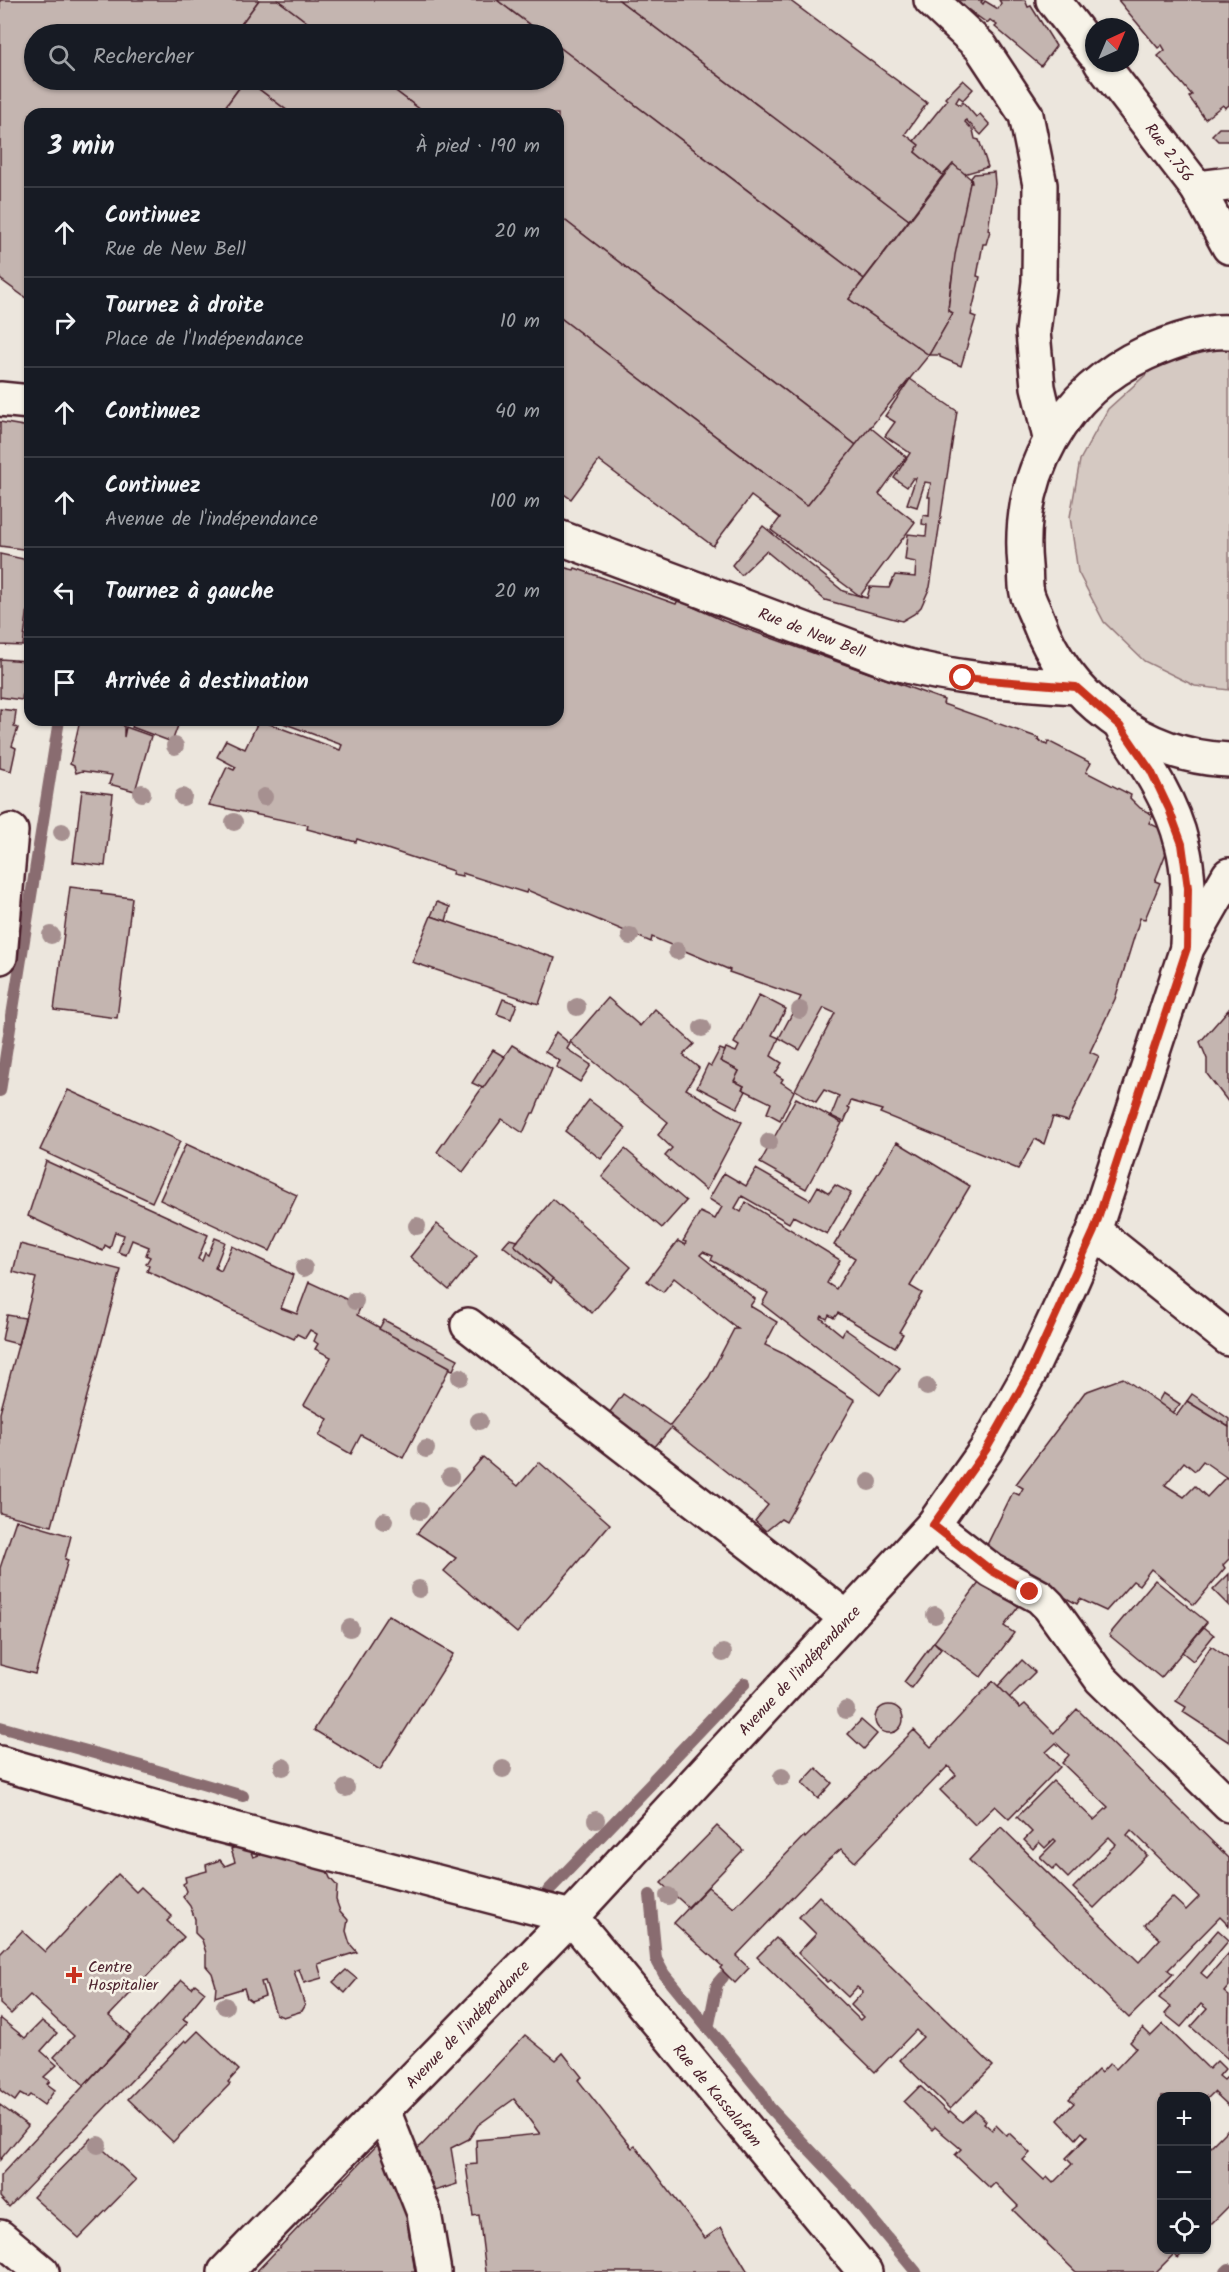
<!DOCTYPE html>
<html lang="fr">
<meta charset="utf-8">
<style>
:root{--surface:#171b24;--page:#242831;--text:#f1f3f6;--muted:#9ea1a6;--line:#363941}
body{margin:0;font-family:Kalam,sans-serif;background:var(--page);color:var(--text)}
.controls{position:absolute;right:18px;bottom:18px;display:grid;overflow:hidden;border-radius:12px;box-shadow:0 2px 4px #0004}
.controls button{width:54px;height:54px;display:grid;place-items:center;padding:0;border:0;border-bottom:2px solid var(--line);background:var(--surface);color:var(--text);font:30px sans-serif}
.compass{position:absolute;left:1085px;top:18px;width:54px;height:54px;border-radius:50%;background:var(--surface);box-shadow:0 2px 4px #0004;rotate:44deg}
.stop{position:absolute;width:18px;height:18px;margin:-14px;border:4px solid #c8321e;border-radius:50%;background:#fff}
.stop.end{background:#c8321e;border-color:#fff;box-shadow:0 2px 6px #0008}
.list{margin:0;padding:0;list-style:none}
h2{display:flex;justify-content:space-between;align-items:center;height:78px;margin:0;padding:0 24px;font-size:26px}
h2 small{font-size:20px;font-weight:400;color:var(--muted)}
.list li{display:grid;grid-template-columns:39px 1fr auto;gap:18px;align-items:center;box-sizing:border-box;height:90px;padding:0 24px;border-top:2px solid var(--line)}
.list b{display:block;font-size:22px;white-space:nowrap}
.list p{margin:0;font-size:20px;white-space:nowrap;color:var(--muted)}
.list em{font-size:20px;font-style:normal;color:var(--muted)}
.icon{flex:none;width:33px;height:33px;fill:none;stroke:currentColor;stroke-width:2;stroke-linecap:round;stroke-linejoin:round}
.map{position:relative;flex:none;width:1229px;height:2272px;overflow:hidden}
.search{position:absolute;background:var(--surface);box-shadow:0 2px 4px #0004;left:24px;top:24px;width:540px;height:66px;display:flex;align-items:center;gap:15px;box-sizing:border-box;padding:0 21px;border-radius:33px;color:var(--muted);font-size:22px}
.panel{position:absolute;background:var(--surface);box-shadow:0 2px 4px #0004;left:24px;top:108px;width:540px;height:618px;border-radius:18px}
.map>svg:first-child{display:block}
.green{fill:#d5c9c2;stroke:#907476;stroke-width:1.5}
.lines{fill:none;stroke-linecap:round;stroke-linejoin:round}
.stream{stroke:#896c6f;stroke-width:12}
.building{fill:#c4b5b0;stroke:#4a1f2b;stroke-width:1.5;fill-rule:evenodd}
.minor-casing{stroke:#4a1f2b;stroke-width:38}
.major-casing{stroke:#4a1f2b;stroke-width:38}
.minor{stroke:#f7f3e8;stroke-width:33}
.major{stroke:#f7f3e8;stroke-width:33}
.tree{fill:#a69090}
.route{stroke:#c8321e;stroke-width:8}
.poi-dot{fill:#c8321e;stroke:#f7f3e8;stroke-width:2}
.labels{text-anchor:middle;stroke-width:5;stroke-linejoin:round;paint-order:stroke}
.street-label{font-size:16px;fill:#4a1f2b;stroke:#f7f3e8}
.poi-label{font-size:16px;fill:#4a1f2b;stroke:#f7f3e8;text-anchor:start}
</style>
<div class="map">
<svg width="1229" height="2272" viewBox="0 0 1229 2272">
<rect width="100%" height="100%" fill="#ece6dd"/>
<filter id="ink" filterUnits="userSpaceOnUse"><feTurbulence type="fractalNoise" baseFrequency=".0167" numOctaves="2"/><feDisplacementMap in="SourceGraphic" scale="12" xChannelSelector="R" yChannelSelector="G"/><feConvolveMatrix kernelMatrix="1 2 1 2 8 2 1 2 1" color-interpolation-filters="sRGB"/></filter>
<g filter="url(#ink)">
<!-- green -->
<path class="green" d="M1229,347V690L1195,686L1144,661L1104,622L1078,572L1070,517L1080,460L1108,409L1151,370L1205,348Z"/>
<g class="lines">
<!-- stream -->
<g class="stream">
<path d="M0,1091L59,720"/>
<path d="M0,1727L141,1766L243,1796"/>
<path d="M654,1779L745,1683"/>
<path d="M548,1891L652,1783"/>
<path d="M650,1895L656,1959L664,1974L761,2092L769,2107L847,2189L916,2272"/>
<path d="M708,2029L717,1984L723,1977"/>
<path d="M1226,2272L1229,2269"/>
</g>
</g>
<!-- building -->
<g class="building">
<path d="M0,0H259L236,31L240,34H34V80H245L220,114H30V301L0,279Z"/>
<path d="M259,0H278L323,34H240L236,31Z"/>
<path d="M278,0H497L542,34H323Z"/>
<path d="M497,0H619L909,220L864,279L554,43V34H542Z"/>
<path d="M619,0H789L927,103L905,134L919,145L915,152L943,175L909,220Z"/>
<path d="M955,0H983L981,2L983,4L985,1L998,9L1001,3L999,0H1025L1028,7L1031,6L1056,46L1041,66L995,27L997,25L990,20L987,23Z"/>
<path d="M1118,0H1229V105L1225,108L1223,105L1205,119L1189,97L1192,95L1158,56L1165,50L1162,45L1158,48Z"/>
<path d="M554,43L864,279L849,299L929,355L856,445L558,215V114H426L381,80H554Z"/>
<path d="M245,80H247L292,114H220Z"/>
<path d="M247,80H381L426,114H292Z"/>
<path d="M963,80L973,89L963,100L959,97L956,102L960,105L963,102L976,117L980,114L990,125L981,135L966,120L965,122L973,130L975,139L979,140L988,167L964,174L953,164L943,175L915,152L919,145L914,141L947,100L945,98Z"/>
<path d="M1219,128H1229V141H1218L1212,135Z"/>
<path d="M953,164L971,179L951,283L948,310L953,313L929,355L849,299Z"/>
<path d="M994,172L995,184L988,230L990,231L986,244H983L977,276L980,277L971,315L976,317L961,366L940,357V355H929L953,313L948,310L955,255L970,183H972L971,178L974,174Z"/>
<path d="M558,215L856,445L807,506L558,316Z"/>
<path d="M558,316L807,506L870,427L906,457L879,494L915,522L860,596L771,530L780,518L751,496L713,546L599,461L571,499L558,490Z"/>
<path d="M910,379L957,411L930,587L921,607L914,614L902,621L825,600L766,551L741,575L732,565L763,526L843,591L867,598L870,587L889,588L895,575L915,577L916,562L905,560L908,534L926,536L927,525L922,524L923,515L929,516L930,497H928L931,483L925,482L917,507L907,504L916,478H913L907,487L894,478L910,453L885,436L895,422L885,416Z"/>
<path d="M0,422L29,427L30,431V550L0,546Z"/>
<path d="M0,554L28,560L27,565H30V592L23,646L0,645Z"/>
<path d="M558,566L574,570L575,568L676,604L678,600L724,621L944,700L943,704L1039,738L1038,740L1047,745L1048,741L1091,763L1086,772L1131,795L1130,798L1140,808L1153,815L1149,823L1173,835L1155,881L1160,883L1145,919L1140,918L1115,999L1090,1052L1099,1056L1068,1121L1053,1117L1044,1144L1035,1139L1018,1169L880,1113L882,1110L851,1101L848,1107L850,1108L844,1122L831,1116L839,1096L824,1090L816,1102L795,1090L835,1013L824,1008L800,1050L779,1038L801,997L729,972L730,970L652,937L651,942L527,890L526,893L462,873V876L452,874L453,871L357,839L356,842L307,829L308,825L209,805L227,767L234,770L236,767L217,757L226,740L245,749L259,720L340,750L342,745L275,720H558Z"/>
<path d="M0,659L27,661L22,700L0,697Z"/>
<path d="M0,709L16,711L14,727L18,728L12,746L16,748L11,771L0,768Z"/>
<path d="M80,720H97L124,725V737L126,727L151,736L135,791L109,784L112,775L82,771L76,773L74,766L70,764Z"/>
<path d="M135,720H180L172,742L132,727Z"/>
<path d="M82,790L113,794L105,866L73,862Z"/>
<path d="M70,887L102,891L101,894L132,898L117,1018L54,1010Z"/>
<path d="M437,902L450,907L446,921L431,916Z"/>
<path d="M431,916L555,958L539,1004L412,962Z"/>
<path d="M759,995L786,1009L772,1035L779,1038L771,1056L782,1063L775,1074L783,1079L781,1082L794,1091L780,1120L767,1113L771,1103L742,1089L744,1086L734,1081L739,1071L720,1061L726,1048L736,1052L739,1046L734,1043Z"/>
<path d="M608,998L640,1026L655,1009L694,1044L683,1055L699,1068L686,1089L742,1122L706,1190L665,1156L672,1148L658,1135L668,1122L570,1042Z"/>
<path d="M503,999L517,1004L511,1019L497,1014Z"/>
<path d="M1229,1009V1103L1207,1074V1059L1200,1042Z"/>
<path d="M556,1032L570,1044L567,1049L591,1065L580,1082L556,1067L560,1061L545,1052Z"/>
<path d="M512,1045L552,1069L534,1113H532L523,1133L502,1119L463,1172L437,1152Z"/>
<path d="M720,1049L725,1051L720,1061L739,1071L734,1081L744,1086L742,1089L746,1091L737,1108L697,1087L708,1064L711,1066Z"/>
<path d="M493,1050L505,1057L483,1088L472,1083Z"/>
<path d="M68,1090L180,1141L152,1202L40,1150Z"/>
<path d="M796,1098L842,1123L806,1189L760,1163Z"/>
<path d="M589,1100L626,1128L601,1159L565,1131Z"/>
<path d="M897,1142L970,1186L910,1286L922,1293L899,1332L903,1334L895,1347L838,1313L834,1318L829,1315L827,1319L822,1316L821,1318L842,1335L845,1329L900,1368L880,1395L762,1304L768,1293L711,1260L713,1256L703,1252L700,1255L755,1299L750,1306L777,1322L765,1345L784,1354L855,1400L786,1522L781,1519L766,1531L755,1521L768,1505L671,1428L652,1450L607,1416L623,1394L670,1426L709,1377L734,1329H738L674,1278L663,1292L647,1281L678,1241L685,1245L686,1242L683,1241L700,1212L715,1219L722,1207L709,1199L724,1173L746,1186L756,1169L810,1200L818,1186L829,1193L835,1185L851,1193L827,1234L793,1216L789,1223L742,1196L735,1208L741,1212L746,1202L840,1260L827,1283L836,1289L855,1258L834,1245Z"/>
<path d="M186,1144L297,1195L270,1251L160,1200Z"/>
<path d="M625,1149L686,1201L662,1228L602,1177Z"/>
<path d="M46,1161L208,1235L198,1259L202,1261L205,1253L208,1255L215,1238L225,1242L215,1268L221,1271L232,1246L293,1275L281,1308L297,1314L309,1282L361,1306L357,1315L450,1367L403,1458L361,1435L351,1454L319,1436L328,1419L304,1405L331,1357L315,1349L318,1344L314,1341L317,1334L310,1330L305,1338L297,1334L294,1339L147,1271L149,1266L146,1264L150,1257L146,1255L149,1247L132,1240L126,1255L118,1252L124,1235L115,1232L110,1248L105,1245L103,1251L28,1216Z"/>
<path d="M553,1199L631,1267L592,1313L514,1245Z"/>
<path d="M437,1224L477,1256L449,1290L410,1257Z"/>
<path d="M509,1239L518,1241L514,1245L553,1279L551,1283L503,1246Z"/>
<path d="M20,1244L121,1270L52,1526L0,1513V1413L36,1278L13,1272Z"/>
<path d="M7,1315L25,1318L18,1344L2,1340Z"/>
<path d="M384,1320L458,1359L453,1370L450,1369V1367L379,1329Z"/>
<path d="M1123,1378L1177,1415L1187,1401L1229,1427V1479L1226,1477L1229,1480V1559L1223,1565L1225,1568L1194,1605L1151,1569L1139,1585L1133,1581L1106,1611L1080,1599L1077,1604L983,1553L1013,1492L1019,1495L1023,1488L1016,1484L1085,1392ZM1203,1461L1226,1477L1207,1497L1195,1486L1184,1497L1165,1485L1184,1462L1195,1471Z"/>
<path d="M1163,1393L1180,1404L1173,1413L1158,1402Z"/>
<path d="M1192,1394L1229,1419V1427L1187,1401Z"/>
<path d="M483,1457L518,1486L539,1462L610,1524L517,1633L444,1571L456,1558L417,1533Z"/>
<path d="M16,1520L71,1536L65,1559L68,1560L35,1674L0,1665V1568Z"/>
<path d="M1229,1574V1606L1213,1590Z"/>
<path d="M982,1579L1019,1606L1004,1626L1014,1633L981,1677L934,1642Z"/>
<path d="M1155,1580L1207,1622L1161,1678L1109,1635Z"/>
<path d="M388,1615L453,1654L380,1770L314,1730Z"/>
<path d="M1204,1627L1214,1635L1193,1661L1182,1652Z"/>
<path d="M934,1642L941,1649L911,1688L904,1682Z"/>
<path d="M1211,1646L1229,1659V1742L1183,1712L1186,1707L1176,1701Z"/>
<path d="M1022,1660L1035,1672L1009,1698L998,1686Z"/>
<path d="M993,1681L1020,1708L1025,1704L1054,1733L1077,1709L1229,1858V1926L1220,1917L1168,1970L1173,1974L1129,2018L969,1860L1001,1827L1139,1962L1160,1939L1145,1925L1172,1897L1186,1910L1199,1897L1131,1830L1127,1835L1147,1855L1094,1908L1073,1888L1116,1844L1109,1837L1068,1878L1056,1866L1053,1869L1040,1857L1056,1841L1054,1839L1045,1848L1039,1842L1033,1849L1024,1840L1032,1832L1017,1817L1053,1781L1094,1820L1108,1807L1062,1763L1069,1755L1056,1743L1046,1752L1060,1767L1009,1819L995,1806L975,1825L940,1790L956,1775L948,1766L855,1862L841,1849L828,1860L736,1956L749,1968L735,1983L720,1968L722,1966L674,1923L708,1887L734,1908L804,1836L805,1838L914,1730L931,1747Z"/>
<circle cx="889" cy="1719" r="14"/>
<path d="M861,1720L877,1734L864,1749L848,1734Z"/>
<path d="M816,1768L832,1783L818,1799L802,1783Z"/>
<path d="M717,1826L743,1850L688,1907L661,1883Z"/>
<path d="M247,1842L253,1857L262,1854L261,1849L324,1864L330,1878L337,1886L336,1900L340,1911L348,1920L346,1931L350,1944L357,1952L318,1964L322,1978L304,1983L299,1969L294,1971L305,2006L302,2011L283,2017L276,2014L265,1981L261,1982L265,1996L251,2001L247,1998L244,1988L215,1997L216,1986L212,1973L206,1966V1953L202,1940L195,1933V1919L190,1906L183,1897L186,1891L183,1884L186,1882L185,1877L207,1871L206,1865L220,1860L225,1866L235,1862L231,1849Z"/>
<path d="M118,1874L136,1892L141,1887L172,1916L167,1921L184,1937L109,2016L130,2035L84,2085L54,2057L74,2036L30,1995L11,2014L0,2004V1954L22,1931L45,1952Z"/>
<path d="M819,1896L993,2066L950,2109L900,2060L923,2037L916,2030L875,2072L757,1957L776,1938L860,2020L863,2017L851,2005L863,1992L857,1987L848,1997L830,1980L827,1982L798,1953L816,1934L799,1917Z"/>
<path d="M1218,1930L1229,1940L1201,1973L1207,1978L1229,1953V1986L1224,1992L1229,1996L1228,2059L1191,2027L1207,2009L1201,2004L1181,2027L1165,2014L1171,2007L1159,1998Z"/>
<path d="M346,1970L357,1979L345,1993L333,1982Z"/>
<path d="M182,1980L192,1988L195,1984L205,1992L183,2019L188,2022L9,2207L0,2197V2176Z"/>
<path d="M0,2018L25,2038L42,2021L57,2033L41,2051L57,2065L44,2077L50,2081L47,2084L55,2090L44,2105L30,2095L27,2098L20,2094L15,2101L0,2090Z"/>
<path d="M1163,2024L1209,2069L1217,2061L1225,2069L1219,2076L1224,2080L1229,2075V2106L1214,2092L1206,2100V2096H1162V2250H1186L1178,2258L1174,2254L1156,2272H1076L1013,2210L1018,2206L995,2183L990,2188L955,2155L961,2149L935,2127L932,2130L904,2102L920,2086L948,2113L950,2111L962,2122L975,2110L986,2121L984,2123L992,2130L996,2125L1006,2135L1009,2133L1030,2153L1023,2160L1044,2180L1047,2177L1053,2183L1072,2164L1066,2158L1087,2137L1082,2132L1076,2139L1058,2120L1074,2103L1069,2099L1098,2070L1101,2073L1110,2063L1116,2069L1136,2048L1130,2042L1143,2028L1151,2036Z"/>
<path d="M198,2031L239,2070L228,2082L230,2084L173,2142L128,2099L185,2040L187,2042Z"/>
<path d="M525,2035L556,2060L563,2053L582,2077L578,2080L632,2148L635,2146L705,2238L721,2227L748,2272H486L479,2215L473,2216L466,2165L477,2164L476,2140L540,2134L514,2099L478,2125L469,2139L451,2148L457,2184L428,2193L413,2151L421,2146Z"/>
<path d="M0,2105L28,2126L0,2160Z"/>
<path d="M1229,2128V2206L1206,2229V2151Z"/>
<path d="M91,2138L136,2180L79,2238L33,2197Z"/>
<path d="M381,2141L414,2217L407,2220L415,2272H256Z"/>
</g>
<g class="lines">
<defs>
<g id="minor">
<path d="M931,0L981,47L1026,115L1040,185L1039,282L1033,332L1038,387L1050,438"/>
<path d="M1053,0L1094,53"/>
<path d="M1101,63L1197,188L1229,247"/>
<path d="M1197,188L1229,184"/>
<path d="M0,957L11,831"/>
<path d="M1094,1231L1229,1339"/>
<path d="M468,1325L847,1618"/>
<path d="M933,1525L992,1571L1040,1597L1049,1606L1101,1679L1229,1805"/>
<path d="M0,1763L192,1818L571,1917L865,2272"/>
<path d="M383,2110L424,2213L434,2272"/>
<path d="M0,2237L42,2272"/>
</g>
<g id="major">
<path d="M1229,332C1204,330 1169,343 1146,353C1063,391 1016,475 1025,566C1026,575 1025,584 1027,593C1029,601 1034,610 1037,618C1067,699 1142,756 1229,760"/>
<path d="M0,399L30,402"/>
<path d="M558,537L892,662C953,679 1013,683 1076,687"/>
<path d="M1122,728C1146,764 1172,801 1182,844C1191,877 1188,912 1187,946"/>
<path d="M225,2272L571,1917L933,1525L986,1450L1029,1374L1062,1304L1094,1231L1187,948L1229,875"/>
</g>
</defs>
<!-- minor casing -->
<use href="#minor" class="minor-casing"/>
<!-- major casing -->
<use href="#major" class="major-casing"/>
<!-- minor -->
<use href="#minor" class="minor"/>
<!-- major -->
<use href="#major" class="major"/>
</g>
<!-- trees -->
<g class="tree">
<circle cx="175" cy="746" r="9"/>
<circle cx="142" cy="793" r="9"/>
<circle cx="183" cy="797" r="9"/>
<circle cx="264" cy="797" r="9"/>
<circle cx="234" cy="822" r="9"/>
<circle cx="62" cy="832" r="9"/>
<circle cx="51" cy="935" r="9"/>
<circle cx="630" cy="936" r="9"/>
<circle cx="677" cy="951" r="9"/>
<circle cx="577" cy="1007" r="9"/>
<circle cx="800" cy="1010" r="9"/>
<circle cx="702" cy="1028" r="9"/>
<circle cx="769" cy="1142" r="9"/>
<circle cx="417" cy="1226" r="9"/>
<circle cx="304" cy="1268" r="9"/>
<circle cx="355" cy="1301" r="9"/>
<circle cx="460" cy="1377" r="9"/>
<circle cx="927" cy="1387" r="9"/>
<circle cx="479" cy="1421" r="9"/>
<circle cx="426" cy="1449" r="9"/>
<circle cx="450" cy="1477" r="9"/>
<circle cx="869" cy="1482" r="9"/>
<circle cx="420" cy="1511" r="9"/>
<circle cx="384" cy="1521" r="9"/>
<circle cx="419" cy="1589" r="9"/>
<circle cx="935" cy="1615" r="9"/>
<circle cx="350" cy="1628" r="9"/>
<circle cx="723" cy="1653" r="9"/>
<circle cx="846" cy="1710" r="9"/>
<circle cx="283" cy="1767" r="9"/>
<circle cx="503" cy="1769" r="9"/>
<circle cx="782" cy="1777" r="9"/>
<circle cx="346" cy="1788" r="9"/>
<circle cx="596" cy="1820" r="9"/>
<circle cx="668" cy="1896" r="9"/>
<circle cx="225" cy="2006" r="9"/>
<circle cx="98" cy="2145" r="9"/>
</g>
</g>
<g class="lines" filter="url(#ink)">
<!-- route -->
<path class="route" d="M963,678L1076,687L1120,726L1151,771L1169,809L1182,844L1188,888L1187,948L1094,1231L1029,1374L986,1450L933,1525L992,1571L1030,1592"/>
</g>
<!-- markers -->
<path class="poi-dot" d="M71 1966h6v6h6v6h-6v6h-6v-6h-6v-6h6z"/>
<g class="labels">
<!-- street labels -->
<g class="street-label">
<text transform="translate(1170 152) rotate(53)" y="6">Rue 2.756</text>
<text transform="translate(812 632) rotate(21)" y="6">Rue de New Bell</text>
<text transform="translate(799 1670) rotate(-47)" y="6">Avenue de l'indépendance</text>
<text transform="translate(467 2024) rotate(-46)" y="6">Avenue de l'indépendance</text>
<text transform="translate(718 2095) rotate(50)" y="6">Rue de Kassalafam</text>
</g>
<!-- poi labels -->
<g class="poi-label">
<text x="88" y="1972">Centre<tspan x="88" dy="18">Hospitalier</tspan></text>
</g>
</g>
</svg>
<div class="controls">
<button>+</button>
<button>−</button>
<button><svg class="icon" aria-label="locate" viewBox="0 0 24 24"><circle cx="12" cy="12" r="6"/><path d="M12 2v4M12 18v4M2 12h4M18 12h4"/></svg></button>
</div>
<svg class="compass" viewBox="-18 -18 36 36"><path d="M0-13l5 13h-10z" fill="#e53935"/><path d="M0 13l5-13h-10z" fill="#9ea1a6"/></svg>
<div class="stop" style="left:963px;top:678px"></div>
<div class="stop end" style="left:1030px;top:1592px"></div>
<div class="search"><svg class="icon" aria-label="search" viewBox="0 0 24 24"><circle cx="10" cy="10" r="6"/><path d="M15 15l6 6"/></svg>Rechercher</div>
<section class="panel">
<h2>3 min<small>À pied · 190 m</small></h2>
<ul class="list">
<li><svg class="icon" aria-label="ahead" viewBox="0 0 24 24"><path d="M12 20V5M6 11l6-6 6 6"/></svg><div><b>Continuez</b><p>Rue de New Bell</p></div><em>20 m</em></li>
<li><svg class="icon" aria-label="right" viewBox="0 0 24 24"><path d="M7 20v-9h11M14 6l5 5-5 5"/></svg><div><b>Tournez à droite</b><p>Place de l'Indépendance</p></div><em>10 m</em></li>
<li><svg class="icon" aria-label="ahead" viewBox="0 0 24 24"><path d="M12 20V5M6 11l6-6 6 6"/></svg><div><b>Continuez</b></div><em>40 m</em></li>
<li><svg class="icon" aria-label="ahead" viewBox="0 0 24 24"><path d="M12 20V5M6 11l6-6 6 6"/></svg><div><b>Continuez</b><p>Avenue de l'indépendance</p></div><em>100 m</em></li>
<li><svg class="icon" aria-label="left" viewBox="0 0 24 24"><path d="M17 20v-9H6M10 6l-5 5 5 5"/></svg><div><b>Tournez à gauche</b></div><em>20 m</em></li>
<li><svg class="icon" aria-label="arrive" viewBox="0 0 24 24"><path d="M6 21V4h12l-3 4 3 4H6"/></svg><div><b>Arrivée à destination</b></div></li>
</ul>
</section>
</div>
